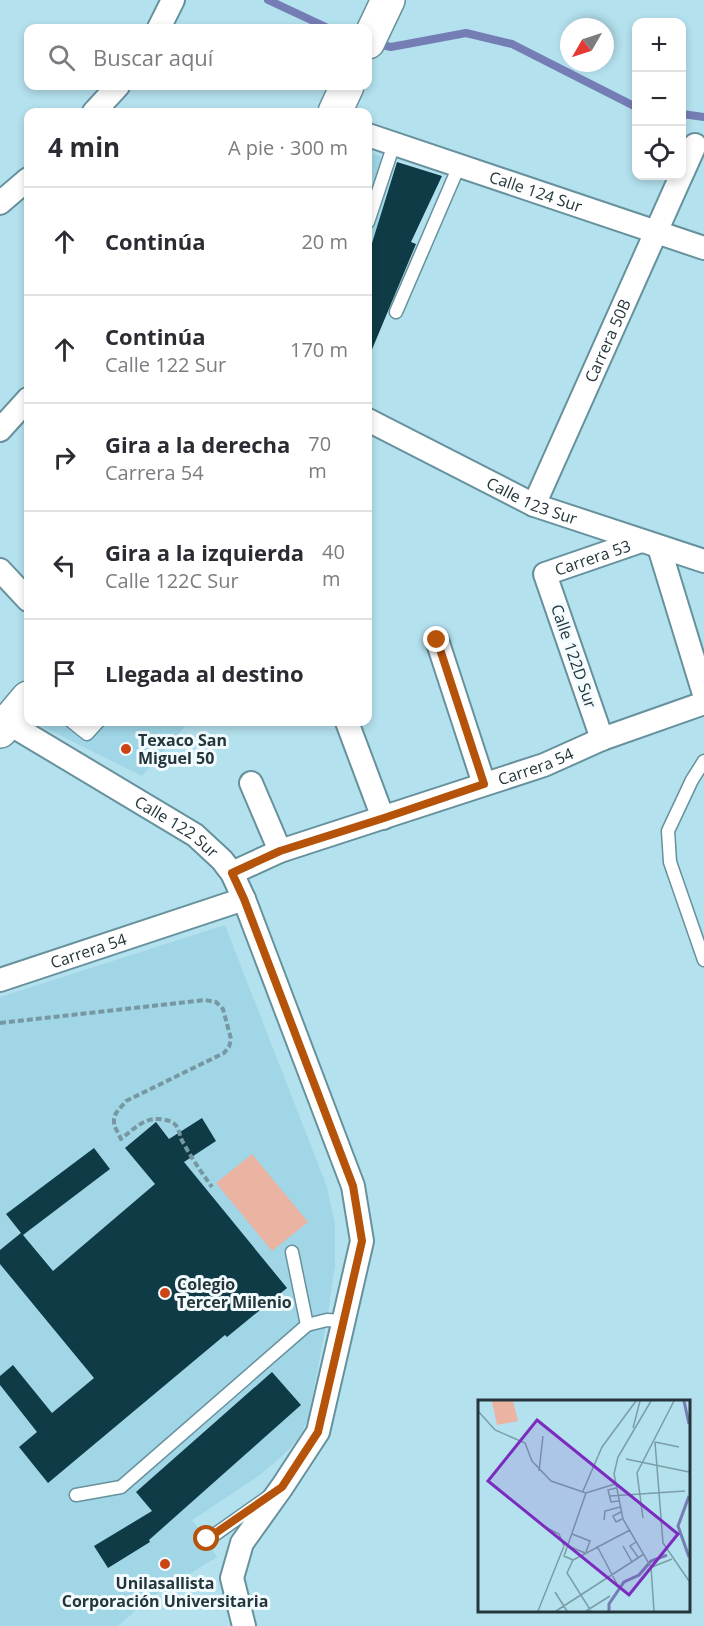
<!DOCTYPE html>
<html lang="es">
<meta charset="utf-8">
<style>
:root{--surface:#fff;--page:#f7f7f7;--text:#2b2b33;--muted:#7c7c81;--line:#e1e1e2}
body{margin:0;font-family:"Open Sans",sans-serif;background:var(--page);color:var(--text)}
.controls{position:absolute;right:18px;top:18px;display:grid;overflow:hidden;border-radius:12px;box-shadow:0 3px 9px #0003}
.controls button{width:54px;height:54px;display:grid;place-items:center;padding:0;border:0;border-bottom:2px solid var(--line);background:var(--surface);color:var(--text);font:30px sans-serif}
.compass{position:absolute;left:560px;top:18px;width:54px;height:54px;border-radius:50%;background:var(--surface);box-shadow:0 3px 9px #0003;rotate:231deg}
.stop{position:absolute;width:18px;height:18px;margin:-14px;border:4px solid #b45309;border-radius:50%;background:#fff}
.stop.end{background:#b45309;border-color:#fff;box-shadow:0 2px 6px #0008}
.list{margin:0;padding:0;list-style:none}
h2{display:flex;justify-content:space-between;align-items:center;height:78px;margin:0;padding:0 24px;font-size:26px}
h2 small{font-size:20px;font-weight:400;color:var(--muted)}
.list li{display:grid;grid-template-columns:39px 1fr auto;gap:18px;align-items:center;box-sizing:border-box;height:108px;padding:0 24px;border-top:2px solid var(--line)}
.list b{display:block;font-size:22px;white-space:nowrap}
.list p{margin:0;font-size:20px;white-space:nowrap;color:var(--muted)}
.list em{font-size:20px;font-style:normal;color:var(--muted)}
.icon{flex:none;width:33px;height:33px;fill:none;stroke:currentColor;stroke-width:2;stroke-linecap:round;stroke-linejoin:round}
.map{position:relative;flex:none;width:704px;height:1626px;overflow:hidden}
.search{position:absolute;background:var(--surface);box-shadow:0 3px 9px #0003;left:24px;top:24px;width:348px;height:66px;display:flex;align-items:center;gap:15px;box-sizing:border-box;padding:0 21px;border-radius:12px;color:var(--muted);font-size:22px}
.panel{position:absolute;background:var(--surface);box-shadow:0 3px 9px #0003;left:24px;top:108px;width:348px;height:618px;border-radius:12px}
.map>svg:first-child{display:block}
.built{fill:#a0d6e6}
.green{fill:#eab3a2}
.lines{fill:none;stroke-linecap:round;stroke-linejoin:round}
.stream{stroke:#757db5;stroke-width:8}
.building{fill:#0e3b45}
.lane-casing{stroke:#66919d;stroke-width:15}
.street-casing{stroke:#66919d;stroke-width:26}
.secondary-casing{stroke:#66919d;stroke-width:36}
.path{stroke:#7798a2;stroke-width:4;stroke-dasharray:6 3;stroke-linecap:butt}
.lane{stroke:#fff;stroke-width:12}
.street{stroke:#fff;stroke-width:22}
.secondary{stroke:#fff;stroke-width:33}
.route{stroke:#b45309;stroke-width:8}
.poi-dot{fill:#cd4514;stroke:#f2fbfe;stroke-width:2}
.labels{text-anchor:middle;stroke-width:6;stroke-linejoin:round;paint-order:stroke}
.street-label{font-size:16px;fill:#24363b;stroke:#f2fbfe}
.poi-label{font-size:16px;font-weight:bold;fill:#24363b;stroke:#f2fbfe;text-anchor:start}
.inset-river{fill:none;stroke:#757db5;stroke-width:3}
.inset-road{fill:none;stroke:#7a9da6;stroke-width:1.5}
.view{fill:#7b2cbf;fill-opacity:0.15;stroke:#7b2cbf;stroke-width:3}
.inset-edge{fill:none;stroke:#24363b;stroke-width:3}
</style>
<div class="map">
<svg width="704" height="1626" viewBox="0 0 704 1626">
<rect width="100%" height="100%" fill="#b4e1ee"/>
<!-- built -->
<g class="built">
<path d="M368,152L396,162L368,256Z"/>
<path d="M33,722H189L142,776Z"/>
<path d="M225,925L327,1187L335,1224V1265L327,1320L308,1418L303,1430L293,1445L281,1457L260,1475L192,1520L207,1540L217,1557L150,1598L118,1626H0V997Z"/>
</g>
<!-- green -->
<path class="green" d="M252,1154L308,1222L272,1251L216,1183Z"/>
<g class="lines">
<!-- stream -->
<g class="stream">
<path d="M268,0L328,28"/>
<path d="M377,44L391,47L466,33L512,44L636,107"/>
<path d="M682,114L704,117"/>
</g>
</g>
<!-- building -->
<g class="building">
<path d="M397,162L442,176L411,242L416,244L368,359V256Z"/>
<path d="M202,1118L216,1141L184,1162L287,1288L227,1337L225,1335L48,1483L19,1447L37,1432L0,1385V1376L13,1365L52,1413L94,1378L0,1264V1250L21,1233L6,1214L94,1148L110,1169L23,1235L53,1271L155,1184L125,1148L156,1122L169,1139Z"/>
<path d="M272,1372L301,1405L149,1540L150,1542L108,1568L94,1546L152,1511L136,1492Z"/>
</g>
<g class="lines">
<defs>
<g id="lane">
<path d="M368,222L394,144"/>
<path d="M396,312L459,166"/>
<path d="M72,722L87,734L98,722"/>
<path d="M704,761L692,780L668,831L670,862L704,960"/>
<path d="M292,1252L307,1325"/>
<path d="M76,1495L121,1487L307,1325L327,1320L345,1321"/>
<path d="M207,1540L268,1497"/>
</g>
<g id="street">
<path d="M159,28L173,0"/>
<path d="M94,112L118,86"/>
<path id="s1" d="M368,135L704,248"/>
<path d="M682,174L695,145"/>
<path d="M0,203L28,179"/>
<path id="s2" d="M368,420L534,505L704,561"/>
<path d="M0,430L28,399"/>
<path id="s3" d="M534,505L681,176"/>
<path d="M659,547L704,694"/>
<path d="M0,570L28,600"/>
<path d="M437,640L484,784"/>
<path d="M347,722L383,818"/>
<path id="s4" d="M8,723L195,835L222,860L232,873L244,899L353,1186L362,1241L318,1432L282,1487L242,1543L232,1578L244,1626"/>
<path id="s5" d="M602,739L545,574L641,541"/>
<path d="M251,783L280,851"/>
<path id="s6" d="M232,873L280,851L544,765L602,739L704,703"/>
<path id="s7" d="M0,980L244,899"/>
</g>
<g id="secondary">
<path d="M368,42L388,0"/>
<path d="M335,112L347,86"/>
<path d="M0,731L28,698"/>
</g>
</defs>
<!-- lane casing -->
<use href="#lane" class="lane-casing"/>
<!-- street casing -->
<use href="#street" class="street-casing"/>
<!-- secondary casing -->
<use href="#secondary" class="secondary-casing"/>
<!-- path -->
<path class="path" d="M0,1023L205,1000L216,1002L223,1009L231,1039L229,1047L224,1053L126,1101L116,1113L114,1119V1125L121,1139C135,1128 146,1115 166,1120C170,1121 175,1123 177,1127C180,1132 180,1139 184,1144C192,1159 202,1173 212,1187"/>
<!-- lane -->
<use href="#lane" class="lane"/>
<!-- street -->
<use href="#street" class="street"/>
<!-- secondary -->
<use href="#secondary" class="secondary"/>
</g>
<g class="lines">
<!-- route -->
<path class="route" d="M207,1539L282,1487L318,1432L362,1241L353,1186L244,899L232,873L280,851L384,818L484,784L437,640"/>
</g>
<!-- markers -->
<g class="poi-dot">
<circle cx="126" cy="749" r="6"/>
<circle cx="165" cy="1293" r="6"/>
<circle cx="165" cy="1564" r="6"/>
</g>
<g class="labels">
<!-- street labels -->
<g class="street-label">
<text dy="6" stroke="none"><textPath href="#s1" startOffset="177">Calle 124 Sur</textPath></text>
<text dy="6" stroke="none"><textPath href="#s3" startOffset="180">Carrera 50B</textPath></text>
<text dy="6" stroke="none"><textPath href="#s2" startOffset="183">Calle 123 Sur</textPath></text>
<text dy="6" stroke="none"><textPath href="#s5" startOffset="225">Carrera 53</textPath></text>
<text transform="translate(574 656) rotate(71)" y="6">Calle 122D Sur</text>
<text dy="6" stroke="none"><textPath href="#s6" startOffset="322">Carrera 54</textPath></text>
<text dy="6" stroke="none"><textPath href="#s4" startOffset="198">Calle 122 Sur</textPath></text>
<text dy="6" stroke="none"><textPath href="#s7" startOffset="93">Carrera 54</textPath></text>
</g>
<!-- poi labels -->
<g class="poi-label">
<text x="138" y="746">Texaco San<tspan x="138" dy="18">Miguel 50</tspan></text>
<text x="177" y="1290">Colegio<tspan x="177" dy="18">Tercer Milenio</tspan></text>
<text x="165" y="1589" text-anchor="middle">Unilasallista<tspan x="165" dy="18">Corporación Universitaria</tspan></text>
</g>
</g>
<!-- overview -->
<g transform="translate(478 1400)">
<rect width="212" height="212" fill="#b4e1ee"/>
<path d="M14,1H35L40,21L19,25Z" fill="#eab3a2"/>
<path class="inset-river" d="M206,1L211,24M211,96L200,126L211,157M131,211V204L146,182L161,175L173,161L189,155"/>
<path class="inset-road" d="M173,1L140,57L136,74L145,119L173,167L176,211M0,11L17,30L47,43L54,61L73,81L108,93L137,84M155,28L162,1M177,42L185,143L211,181M177,42L201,47M148,59L211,72M61,71L65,36M138,88L130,90L133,102L141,101M105,91L124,47L158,1M132,96L207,91M143,112L135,116L138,122L144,119M165,118L159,73L196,1M126,120L127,111L142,107M67,127L81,134L86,146M94,134L112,141L108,152M158,142L152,146L160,157M90,146L107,153M119,146L139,184M145,146L154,162M95,160L86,156L108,93M174,167L194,159M77,192L89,211M60,211L86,146M78,211L166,154M108,211L132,196M113,211L89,173L95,160L152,130"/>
<path class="view" d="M59,20L200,134L151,195L10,81Z"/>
<rect width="212" height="212" class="inset-edge"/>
</g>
</svg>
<div class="controls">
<button>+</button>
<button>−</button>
<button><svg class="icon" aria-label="locate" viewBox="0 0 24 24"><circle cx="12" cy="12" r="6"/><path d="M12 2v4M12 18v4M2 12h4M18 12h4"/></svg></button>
</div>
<svg class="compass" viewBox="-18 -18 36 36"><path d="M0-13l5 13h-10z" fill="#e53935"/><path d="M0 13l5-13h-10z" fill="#7c7c81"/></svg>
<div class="stop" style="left:207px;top:1539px"></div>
<div class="stop end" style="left:437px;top:640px"></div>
<div class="search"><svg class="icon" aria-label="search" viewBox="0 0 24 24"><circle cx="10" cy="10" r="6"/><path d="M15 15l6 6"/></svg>Buscar aquí</div>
<section class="panel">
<h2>4 min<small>A pie · 300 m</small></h2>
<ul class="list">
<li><svg class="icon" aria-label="ahead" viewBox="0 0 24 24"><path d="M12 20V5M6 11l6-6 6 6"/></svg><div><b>Continúa</b></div><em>20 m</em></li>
<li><svg class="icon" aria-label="ahead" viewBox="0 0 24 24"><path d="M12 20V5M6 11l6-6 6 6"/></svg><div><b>Continúa</b><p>Calle 122 Sur</p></div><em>170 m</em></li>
<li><svg class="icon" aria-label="right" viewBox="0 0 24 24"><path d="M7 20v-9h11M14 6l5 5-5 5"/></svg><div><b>Gira a la derecha</b><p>Carrera 54</p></div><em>70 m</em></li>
<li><svg class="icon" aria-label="left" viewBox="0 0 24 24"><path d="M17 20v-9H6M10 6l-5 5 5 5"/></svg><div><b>Gira a la izquierda</b><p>Calle 122C Sur</p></div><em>40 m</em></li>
<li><svg class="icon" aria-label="arrive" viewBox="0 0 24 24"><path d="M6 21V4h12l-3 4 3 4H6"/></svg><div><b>Llegada al destino</b></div></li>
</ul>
</section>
</div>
